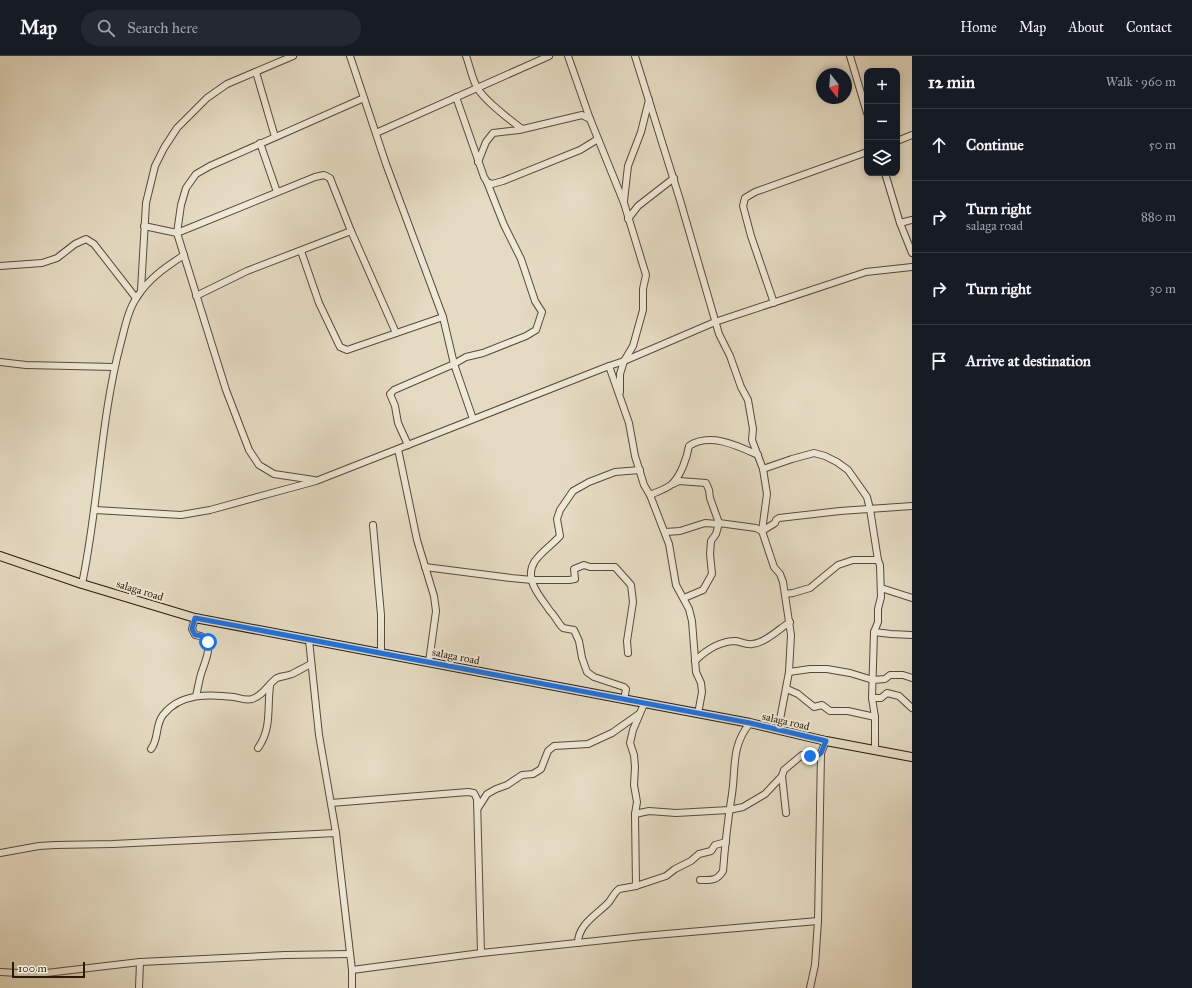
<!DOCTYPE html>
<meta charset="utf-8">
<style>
:root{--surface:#171b24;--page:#242831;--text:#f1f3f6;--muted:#9ea1a6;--line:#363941}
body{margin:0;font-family:"IM FELL Great Primer",serif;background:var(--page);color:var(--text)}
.controls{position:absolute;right:12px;top:12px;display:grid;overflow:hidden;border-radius:8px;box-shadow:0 2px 6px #0003}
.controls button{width:36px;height:36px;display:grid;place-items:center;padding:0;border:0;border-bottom:1px solid var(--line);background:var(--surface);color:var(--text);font:20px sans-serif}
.compass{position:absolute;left:816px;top:12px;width:36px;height:36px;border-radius:50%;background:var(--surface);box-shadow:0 2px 6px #0003;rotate:163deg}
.scale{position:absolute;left:12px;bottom:10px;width:73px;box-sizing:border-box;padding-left:4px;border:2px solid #291a07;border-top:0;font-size:11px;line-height:14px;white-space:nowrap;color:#291a07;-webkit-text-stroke:3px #eee8d7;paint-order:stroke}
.stop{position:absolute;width:12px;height:12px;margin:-9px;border:3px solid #1a73e8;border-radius:50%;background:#fff}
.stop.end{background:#1a73e8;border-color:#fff;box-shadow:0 1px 4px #0008}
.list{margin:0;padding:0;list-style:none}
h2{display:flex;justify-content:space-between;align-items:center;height:52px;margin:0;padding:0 16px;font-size:17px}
h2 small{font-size:13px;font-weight:400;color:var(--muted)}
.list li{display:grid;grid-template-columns:26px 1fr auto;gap:12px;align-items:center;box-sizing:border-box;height:72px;padding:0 16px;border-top:1px solid var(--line)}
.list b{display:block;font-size:15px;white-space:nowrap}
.list p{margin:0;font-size:13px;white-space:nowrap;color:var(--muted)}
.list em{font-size:13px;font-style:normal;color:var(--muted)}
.icon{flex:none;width:22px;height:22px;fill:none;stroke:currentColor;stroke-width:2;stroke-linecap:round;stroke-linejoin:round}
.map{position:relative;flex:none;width:912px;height:932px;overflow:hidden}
header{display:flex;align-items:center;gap:24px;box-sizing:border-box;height:56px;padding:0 20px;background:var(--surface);border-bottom:1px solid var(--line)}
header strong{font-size:19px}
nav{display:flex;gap:22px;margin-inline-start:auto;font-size:14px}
.search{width:280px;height:36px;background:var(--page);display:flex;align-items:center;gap:10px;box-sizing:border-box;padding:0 14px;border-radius:22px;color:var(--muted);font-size:15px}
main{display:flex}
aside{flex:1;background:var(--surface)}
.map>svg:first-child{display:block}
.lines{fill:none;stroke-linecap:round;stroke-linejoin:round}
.minor-casing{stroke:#584a36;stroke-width:8}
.major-casing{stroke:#291a07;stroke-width:10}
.minor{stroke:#eee8d7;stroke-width:6}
.major{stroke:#e5dbc2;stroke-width:8}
.route{stroke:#1a73e8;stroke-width:5}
.labels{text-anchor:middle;stroke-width:4;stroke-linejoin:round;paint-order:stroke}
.street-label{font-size:11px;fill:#291a07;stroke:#eee8d7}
</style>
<header>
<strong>Map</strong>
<div class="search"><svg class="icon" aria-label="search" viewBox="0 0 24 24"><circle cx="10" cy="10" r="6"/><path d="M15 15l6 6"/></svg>Search here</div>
<nav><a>Home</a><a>Map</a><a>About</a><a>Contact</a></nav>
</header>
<main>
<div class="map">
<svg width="912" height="932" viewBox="0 0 912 932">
<rect width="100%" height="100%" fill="#e5dbc2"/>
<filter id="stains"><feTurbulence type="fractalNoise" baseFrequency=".005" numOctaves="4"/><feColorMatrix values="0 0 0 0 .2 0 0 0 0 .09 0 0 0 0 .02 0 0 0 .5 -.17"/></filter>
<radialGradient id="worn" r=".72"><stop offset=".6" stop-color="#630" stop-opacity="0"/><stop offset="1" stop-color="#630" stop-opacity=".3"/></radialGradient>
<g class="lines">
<defs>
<g id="minor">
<path d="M350,0L386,108L443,261L454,308L473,363"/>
<path d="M466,0C470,10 472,24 478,33C487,47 509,63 522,73"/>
<path d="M568,0L590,63L624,147L646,219L643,233V254L633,290L624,305L620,318V336"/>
<path d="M635,0L680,144L719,278L730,300L741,331L748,344L753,373L752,384L763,413L767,438L762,475L774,511L780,518L783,526L791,579L789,616L778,674"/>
<path d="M850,0L867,57"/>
<path d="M256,16L275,81"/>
<path d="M456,41L484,121L487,126L492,128L503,125L580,94L598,83"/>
<path d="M376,77L549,0"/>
<path d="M897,85L912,79"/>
<path d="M260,87L277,136"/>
<path d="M478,106L486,86L493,77L519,74L582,59L590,63"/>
<path d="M885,117L900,167L912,197"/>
<path d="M624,145L628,110L641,76L649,44"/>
<path d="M628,163L638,150L674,122"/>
<path d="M900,167L912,164"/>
<path d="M144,170L177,177L315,121L324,119L330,122L351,175L396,277"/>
<path d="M301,195L319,247L340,291L347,294L443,261"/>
<path d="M0,210L42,207L57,202L75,188L86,183L94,188L136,242"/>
<path d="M141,234L146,147L155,110L164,92L177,72L207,42L227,28L293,0"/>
<path d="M196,240L247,215L351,175"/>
<path d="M774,247L751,180L743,150L745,142L755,136L867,96"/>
<path d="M0,306L26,309L114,311"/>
<path d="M609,310L629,367L635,400L644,429L650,439L669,488L676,529L689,553L692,565L696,616L701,627L702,636L698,658"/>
<path d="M408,389L398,367L395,350L390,338L394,334L454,308L466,301L483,297L526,280L536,274L542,256L535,245L521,203L504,169L487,126"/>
<path d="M398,393L417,484L434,540L436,555L429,606"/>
<path d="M763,413L792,403L814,397L825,400L837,406L848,414L867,441L870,453L878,504L880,509L881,541L878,553V566L874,576L872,642L875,661V694"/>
<path d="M314,424L274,418L259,409L249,394L226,334L177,177L181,149L186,132L196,118L210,110L364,42"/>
<path d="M673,428L679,425L706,427L709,434L710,442L719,467L756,472L762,475"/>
<path d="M650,439C656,436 667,433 672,428C681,419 687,402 689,390C710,376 738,390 758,399"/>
<path d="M95,454L181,459L210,454L283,434L316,425L609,310L624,305L715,266L866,216L912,211"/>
<path d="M373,469L381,559V597"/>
<path d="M762,475L775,467L776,464L779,462L840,455L912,450"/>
<path d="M665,476L680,475L705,467L718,468"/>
<path d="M425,511L511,522L532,524H569L575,523L574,513L584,509L590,511H615L631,529L633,546L627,585L628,597"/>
<path d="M82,528C99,448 100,364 121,286C125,271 128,254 137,241C149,222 166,211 184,199"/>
<path d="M881,532L912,542"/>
<path d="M785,538L793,537L810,532L838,509L853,504H878"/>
<path d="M684,542L703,534L712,518L710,498L711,485L716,478L719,467"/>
<path d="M195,562L192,573L195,579C218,581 205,605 201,618C199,625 198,632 196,640"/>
<path d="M874,576L891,578L912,579"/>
<path d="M309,584L319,679L336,777L352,914V932"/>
<path d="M695,605C706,594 720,585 736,585C741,586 747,589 752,588C765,587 779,573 790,566"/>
<path d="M789,616L810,613H827L850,617L873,624L885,623L890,619H903L912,622"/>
<path d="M787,633L798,638L814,651L822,649L830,655H848L875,661"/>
<path d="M872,642H881L887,637L899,640L912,652"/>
<path d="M624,644L626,633L624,631L594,621L587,616L582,602L579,585L574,574L563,572C558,567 555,560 550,555C540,540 523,523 535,505C542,495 552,489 560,480L557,463L560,454L573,435L589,426L615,416L640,414"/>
<path d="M258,692C272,672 267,653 270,630"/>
<path d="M151,693C159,683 155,669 163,659C180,637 209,638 234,641C239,642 246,645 252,643C263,640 268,628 277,622C282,620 287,620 292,618C298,615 305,611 311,608"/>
<path d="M782,720L786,757"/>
<path d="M331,747L468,736L474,737L477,743L481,897"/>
<path d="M478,752L487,738L496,733L507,729L522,719L533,718L541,713L548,695L554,690L588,688L612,677L639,658"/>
<path d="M635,758L649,755L676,757L729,754L743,751L765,738L782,720L784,714L802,699L817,701L821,697"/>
<path d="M0,797L39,790L55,789L113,788L336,777"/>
<path d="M700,824C711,824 717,825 723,815C725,789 728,763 732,738C736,711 731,690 750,667"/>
<path d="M636,830L635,758L637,746L634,729L635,711L634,699L630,687L633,674L644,648"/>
<path d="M578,887C578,868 598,858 609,846C612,842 614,837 619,833L636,830L666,820L675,813L691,805L699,798L711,795L715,789L726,786"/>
<path d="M352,914L481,897L643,880L818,865"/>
<path d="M0,916L38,918L140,906L285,899L350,898"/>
<path d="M139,932L140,906"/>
<path d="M810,932L815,909L818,865L821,697L826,685"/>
</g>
<path id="major" d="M0,500L82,528L195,562L750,667L826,685L912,701"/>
</defs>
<!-- minor casing -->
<use href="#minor" class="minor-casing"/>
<!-- major casing -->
<use href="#major" class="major-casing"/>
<!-- minor -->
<use href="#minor" class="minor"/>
<!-- major -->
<use href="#major" class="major"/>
</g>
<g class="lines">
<!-- route -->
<path class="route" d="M208,586C204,581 202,579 195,579L192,573L195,562L750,667L826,685L821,697L817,700H810"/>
</g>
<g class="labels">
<!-- street labels -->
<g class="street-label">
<text transform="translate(140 534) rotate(17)" y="4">salaga road</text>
<text transform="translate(456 600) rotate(11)" y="4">salaga road</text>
<text transform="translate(786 665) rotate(13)" y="4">salaga road</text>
</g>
</g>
<rect width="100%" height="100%" filter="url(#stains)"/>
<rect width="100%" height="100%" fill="url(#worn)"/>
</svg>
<div class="controls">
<button>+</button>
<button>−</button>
<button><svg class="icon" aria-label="layers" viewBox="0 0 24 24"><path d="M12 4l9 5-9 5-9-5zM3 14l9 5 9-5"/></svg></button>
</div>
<svg class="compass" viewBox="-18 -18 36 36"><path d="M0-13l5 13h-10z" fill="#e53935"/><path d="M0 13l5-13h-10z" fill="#9ea1a6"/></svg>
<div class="scale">100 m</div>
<div class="stop" style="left:208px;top:586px"></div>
<div class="stop end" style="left:810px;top:700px"></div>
</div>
<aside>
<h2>12 min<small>Walk · 960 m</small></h2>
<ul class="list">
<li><svg class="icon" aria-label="ahead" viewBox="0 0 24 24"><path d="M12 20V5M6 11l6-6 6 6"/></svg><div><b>Continue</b></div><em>50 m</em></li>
<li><svg class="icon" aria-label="right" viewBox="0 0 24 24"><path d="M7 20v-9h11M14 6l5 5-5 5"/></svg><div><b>Turn right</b><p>salaga road</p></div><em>880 m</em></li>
<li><svg class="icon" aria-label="right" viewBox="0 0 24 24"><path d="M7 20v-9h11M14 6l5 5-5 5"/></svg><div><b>Turn right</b></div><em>30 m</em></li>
<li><svg class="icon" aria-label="arrive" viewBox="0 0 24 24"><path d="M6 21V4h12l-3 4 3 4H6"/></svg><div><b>Arrive at destination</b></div></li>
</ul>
</aside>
</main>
